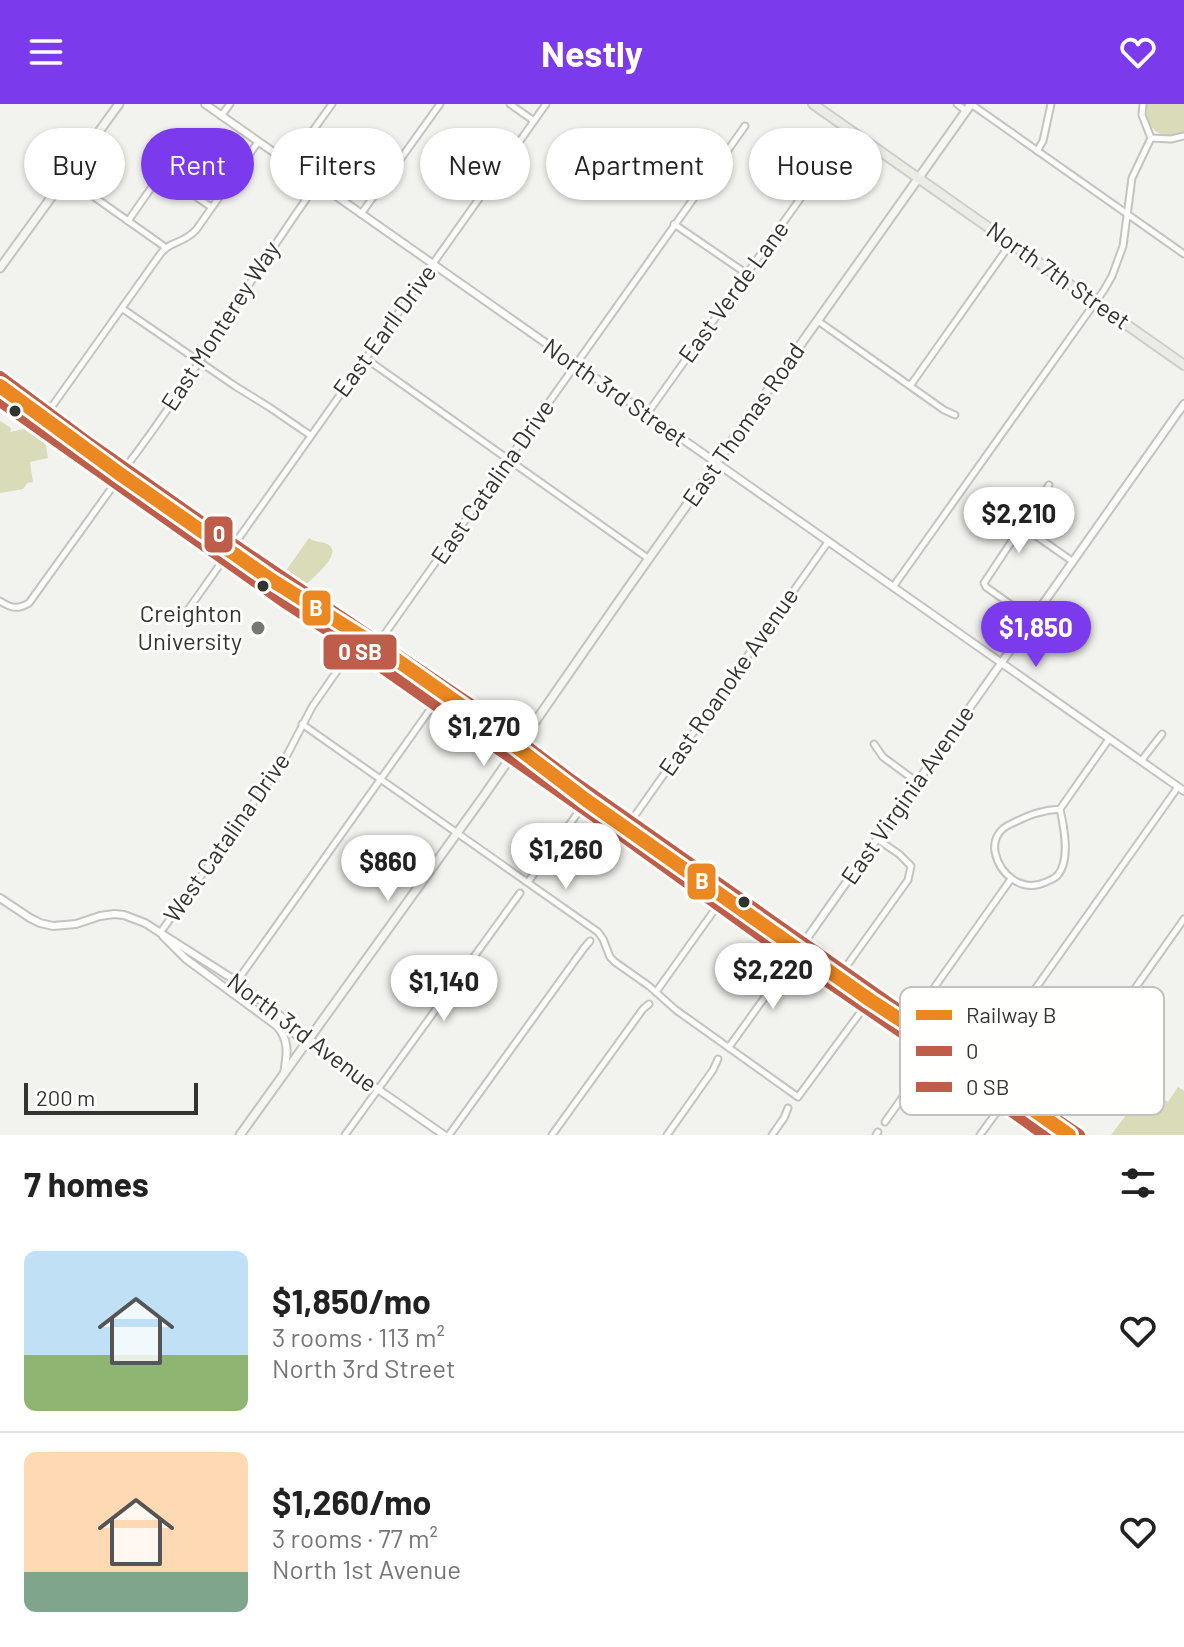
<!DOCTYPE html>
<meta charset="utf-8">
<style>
:root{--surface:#fff;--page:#f6f6f6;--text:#222;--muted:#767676;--line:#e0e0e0;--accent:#7c3aed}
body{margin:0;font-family:Barlow,sans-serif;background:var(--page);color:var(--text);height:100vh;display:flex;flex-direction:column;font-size:30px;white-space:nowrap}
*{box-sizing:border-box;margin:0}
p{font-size:26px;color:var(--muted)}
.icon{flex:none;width:44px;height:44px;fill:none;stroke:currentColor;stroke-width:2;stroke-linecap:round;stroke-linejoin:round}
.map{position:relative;height:1031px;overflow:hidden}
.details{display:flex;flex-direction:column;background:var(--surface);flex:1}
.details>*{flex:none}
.guide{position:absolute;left:24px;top:24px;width:1136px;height:72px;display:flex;gap:16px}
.scale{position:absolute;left:24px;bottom:20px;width:174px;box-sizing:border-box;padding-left:8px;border:4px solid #333330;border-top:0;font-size:22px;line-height:28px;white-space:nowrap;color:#333330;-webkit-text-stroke:6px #fffffe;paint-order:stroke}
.price{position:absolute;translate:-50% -68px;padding:0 18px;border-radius:28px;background:#fff;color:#222;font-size:26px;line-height:52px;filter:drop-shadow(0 2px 4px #0008)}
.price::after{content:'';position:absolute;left:50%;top:48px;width:24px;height:18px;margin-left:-12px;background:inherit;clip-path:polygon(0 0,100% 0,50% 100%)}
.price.selected{background:var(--accent);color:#fff}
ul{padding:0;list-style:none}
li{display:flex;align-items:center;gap:24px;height:200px;padding:0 24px}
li+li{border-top:2px solid var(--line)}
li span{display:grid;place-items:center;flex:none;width:224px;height:160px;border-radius:12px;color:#555}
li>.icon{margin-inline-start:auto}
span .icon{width:96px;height:96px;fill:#fffc;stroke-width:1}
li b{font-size:34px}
h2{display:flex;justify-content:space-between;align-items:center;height:96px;padding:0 24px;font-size:34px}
.tag{padding:0 28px;border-radius:36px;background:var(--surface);box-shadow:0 2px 6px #0004;font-size:28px;line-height:72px}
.tag.selected{background:var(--accent);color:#fff}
header{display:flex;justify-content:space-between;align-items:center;height:104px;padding:0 24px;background:var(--accent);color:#fff;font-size:36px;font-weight:700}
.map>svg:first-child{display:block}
</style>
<header><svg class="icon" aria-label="menu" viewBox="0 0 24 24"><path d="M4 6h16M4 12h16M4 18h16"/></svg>Nestly<svg class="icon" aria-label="heart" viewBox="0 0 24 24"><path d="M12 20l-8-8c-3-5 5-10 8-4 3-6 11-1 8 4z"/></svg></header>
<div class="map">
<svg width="1184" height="1031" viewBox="0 0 1184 1031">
<rect width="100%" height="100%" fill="#f2f2ee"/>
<g fill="#dadbb8">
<path d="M 1146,0 L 1184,0 L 1184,30 C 1160,37 1145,25 1146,0 Z"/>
<path d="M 0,317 L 11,324 L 10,328 L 29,324 L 45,336 L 48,354 L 30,358 L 33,378 L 27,379 L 23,385 L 0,389 Z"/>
<path d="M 309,434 C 315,439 321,437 327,440 C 345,449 312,474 306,481 L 287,468 L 287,465 Z"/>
<path d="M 1178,983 L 1184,987 L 1184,1031 L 1111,1031 L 1127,1010 L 1134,994 L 1143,991 L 1147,988 L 1164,991 L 1162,994 L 1168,998 Z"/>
</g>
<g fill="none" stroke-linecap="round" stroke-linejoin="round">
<defs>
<g id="minor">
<path d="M 510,0 L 534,17"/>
<path d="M 957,0 L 966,7"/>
<path d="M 971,0 L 1184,150"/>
<path d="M 1143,0 L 1142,11 L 1151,34"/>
<path d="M 221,12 L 230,0"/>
<path d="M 1151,34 L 1171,35 L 1184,32"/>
<path d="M 1037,47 L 1043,37 L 1051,0"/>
<path d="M 289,60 L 332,0"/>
<path d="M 66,73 L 165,143"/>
<path d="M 361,110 L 440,0"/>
<path d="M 128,117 L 156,77 L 162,73 L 169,74 L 211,103"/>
<path d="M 674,120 L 747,170"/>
<path d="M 123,205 L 235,282 L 269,303 L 310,331"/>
<path d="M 818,217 L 944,306 L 955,311"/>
<path d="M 365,254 L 649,455"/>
<path d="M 910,282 L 1011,139"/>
<path d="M 48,308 L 161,149 C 170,137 183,140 196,126 L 258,38"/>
<path d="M 647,310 L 849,26"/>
<path d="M 125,364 C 195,273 250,172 317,80"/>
<path d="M 1022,422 L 1072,457"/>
<path d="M 893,483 L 1104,186 L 1112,172 L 1123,142 L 1132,74 L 1151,34"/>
<path d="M 0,497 C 11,504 17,506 29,499 L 116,378"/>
<path d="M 185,510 L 546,0"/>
<path d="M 1031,515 L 986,483 L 984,479 L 1049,381"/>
<path d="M 379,538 L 745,22"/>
<path d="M 302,620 L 598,828 L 603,835 L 610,853 L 615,858 L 649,882 L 676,906 L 798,993 L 865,902"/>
<path d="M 874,640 L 883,653 L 917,678"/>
<path d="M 1141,657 L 1162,630"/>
<path d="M 1060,705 C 1042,706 1029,711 1013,719 C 1000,724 993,734 995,748 C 1000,771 1022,789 1046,778 C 1050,776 1054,775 1057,772 C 1071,757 1064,723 1060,705 L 1109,635"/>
<path d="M 631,717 L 828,438"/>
<path d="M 528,778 L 582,703"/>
<path d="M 160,829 L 285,655 L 312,603 L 344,557 L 348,544 L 346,540"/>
<path d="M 843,867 L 908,776 L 911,762 L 899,750 L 877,735"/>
<path d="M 230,887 L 434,600"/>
<path d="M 656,888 L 718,801"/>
<path d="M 912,915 L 1011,775"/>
<path d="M 729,943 L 793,854"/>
<path d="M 980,963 L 1178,683"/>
<path d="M 1047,1009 L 1184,815"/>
<path d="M 885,1018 L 933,950"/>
<path d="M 345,1031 L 520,789"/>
<path d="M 449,1031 L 584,844 L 590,837"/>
<path d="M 552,1031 L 643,905 L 649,900"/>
<path d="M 667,1031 L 713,966 L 718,955"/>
<path d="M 772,1031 L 784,1014 L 788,1004"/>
<path d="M 876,1031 L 878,1028"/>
<path d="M 980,1031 L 1002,1001"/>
</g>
<g id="tertiary">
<path d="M 205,0 L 1184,687"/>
<path d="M 0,794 L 30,814 L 40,819 L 53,822 L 76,820 L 100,812 L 114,810 L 124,811 L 145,819 L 236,877 L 343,961 L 444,1031"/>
<path d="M 163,832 L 186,855 L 277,922 C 290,937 287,951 284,970"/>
<path d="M 793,854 L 1184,300"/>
</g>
<g id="secondary">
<path d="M 0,164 L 119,0"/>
<path d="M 268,914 L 278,917 L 307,938"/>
<path d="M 240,1031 L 483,693 L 628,484 L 971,0"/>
</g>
<g id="primary">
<path d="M 813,0 L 1184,261"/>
<path d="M 0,273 L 90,340 L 221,432 L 477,605 L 571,676 L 1012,986 L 1079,1031"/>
<path d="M 0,297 L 286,499 L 343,536 L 623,732 L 757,829 L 903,929 L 1045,1031"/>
<path d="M 351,536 L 363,542 L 379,538"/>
</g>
</defs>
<use href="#minor" stroke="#c3c3c0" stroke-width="9"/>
<use href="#tertiary" stroke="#c3c3c0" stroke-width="10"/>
<use href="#secondary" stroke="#c3c3c0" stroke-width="11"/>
<use href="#primary" stroke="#cdcdcb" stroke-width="12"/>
<use href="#minor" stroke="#fdfdfc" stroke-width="5"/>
<use href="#tertiary" stroke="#fdfdfc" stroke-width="6"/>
<use href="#secondary" stroke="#f5f5f1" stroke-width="7"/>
<use href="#primary" stroke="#ecece6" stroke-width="8"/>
<defs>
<path id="bus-1" d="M 0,273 L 90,340 L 221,432 L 477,605 L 571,676 L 1012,986 L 1079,1031"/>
<path id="bus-2" d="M 0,297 L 286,499 L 343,536 L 623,732 L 757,829 L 903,929 L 1045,1031"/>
</defs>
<use href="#bus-1" stroke="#fffffe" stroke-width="18"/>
<use href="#bus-2" stroke="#fffffe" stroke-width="18"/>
<use href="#bus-1" stroke="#be5d49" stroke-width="12"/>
<use href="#bus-2" stroke="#be5d49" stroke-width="12"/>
<defs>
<path id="rail-1" d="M 0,282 L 120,370 L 270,475 L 377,542 L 472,609 L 586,696 L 870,896 L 977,966 L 1069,1031"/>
</defs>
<use href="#rail-1" stroke="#fffffe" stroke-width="20"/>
<use href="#rail-1" stroke="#eb8821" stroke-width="14"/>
</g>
<g fill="#333330" stroke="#fffffe" stroke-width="3">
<circle cx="15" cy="307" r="7"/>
<circle cx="263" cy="482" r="7"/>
<circle cx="744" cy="798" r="7"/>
</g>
<circle fill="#767672" stroke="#fffffe" stroke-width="3" cx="258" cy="524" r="8"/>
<g text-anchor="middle" stroke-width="6" stroke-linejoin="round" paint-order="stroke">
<g font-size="24" fill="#333330" stroke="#fffffe">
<text transform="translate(1058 172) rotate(35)" y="8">North 7th Street</text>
<text transform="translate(734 188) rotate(-54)" y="8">East Verde Lane</text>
<text transform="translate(221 222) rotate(-57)" y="8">East Monterey Way</text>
<text transform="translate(385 227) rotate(-54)" y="8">East Earll Drive</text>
<text transform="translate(615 289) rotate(35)" y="8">North 3rd Street</text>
<text transform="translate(744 321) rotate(-55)" y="8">East Thomas Road</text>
<text transform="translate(493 378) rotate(-55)" y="8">East Catalina Drive</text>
<text transform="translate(729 578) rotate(-55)" y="8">East Roanoke Avenue</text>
<text transform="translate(908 691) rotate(-55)" y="8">East Virginia Avenue</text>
<text transform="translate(227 734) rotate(-55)" y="8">West Catalina Drive</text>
<text transform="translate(302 929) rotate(37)" y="8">North 3rd Avenue</text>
</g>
<g font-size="24" fill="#333330" stroke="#fffffe" text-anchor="end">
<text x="242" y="518">Creighton<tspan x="242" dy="28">University</tspan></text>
</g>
</g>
<rect x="900" y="883" width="264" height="128" rx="12" fill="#fffffe" stroke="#c2c2c0" stroke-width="2"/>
<rect x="916" y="906" width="36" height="10" fill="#eb8821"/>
<rect x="916" y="942" width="36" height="10" fill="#be5d49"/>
<rect x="916" y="978" width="36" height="10" fill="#be5d49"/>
<g font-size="22" fill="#333330">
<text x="966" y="919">Railway B</text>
<text x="966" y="955">0</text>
<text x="966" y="991">0 SB</text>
</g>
<g stroke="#fffffe" stroke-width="3">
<rect x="203" y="411" width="31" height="39" rx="8" fill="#be5d49"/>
<rect x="301" y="485" width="31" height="38" rx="8" fill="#eb8821"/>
<rect x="322" y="529" width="76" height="38" rx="8" fill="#be5d49"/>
<rect x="686" y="758" width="31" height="39" rx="8" fill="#eb8821"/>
</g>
<g font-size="22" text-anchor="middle" font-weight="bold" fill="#fff">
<text x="219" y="438">0</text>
<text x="316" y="512">B</text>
<text x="360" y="556">0 SB</text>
<text x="702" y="785">B</text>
</g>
</svg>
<div class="scale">200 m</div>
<b class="price" style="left:1019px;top:451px">$2,210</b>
<b class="price selected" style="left:1036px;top:565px">$1,850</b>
<b class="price" style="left:484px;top:664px">$1,270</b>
<b class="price" style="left:566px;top:787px">$1,260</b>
<b class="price" style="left:388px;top:799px">$860</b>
<b class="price" style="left:773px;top:907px">$2,220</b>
<b class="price" style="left:444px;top:919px">$1,140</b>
<div class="guide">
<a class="tag">Buy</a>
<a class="tag selected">Rent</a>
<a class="tag">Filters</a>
<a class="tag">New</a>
<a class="tag">Apartment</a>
<a class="tag">House</a>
</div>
</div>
<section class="details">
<h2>7 homes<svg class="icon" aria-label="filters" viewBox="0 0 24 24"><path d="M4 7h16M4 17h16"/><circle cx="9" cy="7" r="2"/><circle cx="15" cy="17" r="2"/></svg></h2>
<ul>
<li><span style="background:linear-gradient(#bfe0f5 65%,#8fb573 0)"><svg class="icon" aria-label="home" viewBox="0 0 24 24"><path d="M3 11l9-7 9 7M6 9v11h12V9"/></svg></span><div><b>$1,850/mo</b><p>3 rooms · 113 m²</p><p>North 3rd Street</p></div><svg class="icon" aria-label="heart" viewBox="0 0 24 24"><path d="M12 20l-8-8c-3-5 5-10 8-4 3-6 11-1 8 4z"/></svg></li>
<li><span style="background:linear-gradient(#ffd9b3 75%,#7fa58c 0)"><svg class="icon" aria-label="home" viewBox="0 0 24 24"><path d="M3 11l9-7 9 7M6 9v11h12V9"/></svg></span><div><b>$1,260/mo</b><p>3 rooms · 77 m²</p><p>North 1st Avenue</p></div><svg class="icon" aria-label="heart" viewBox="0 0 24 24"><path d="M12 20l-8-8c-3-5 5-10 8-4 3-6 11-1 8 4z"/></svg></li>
</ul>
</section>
